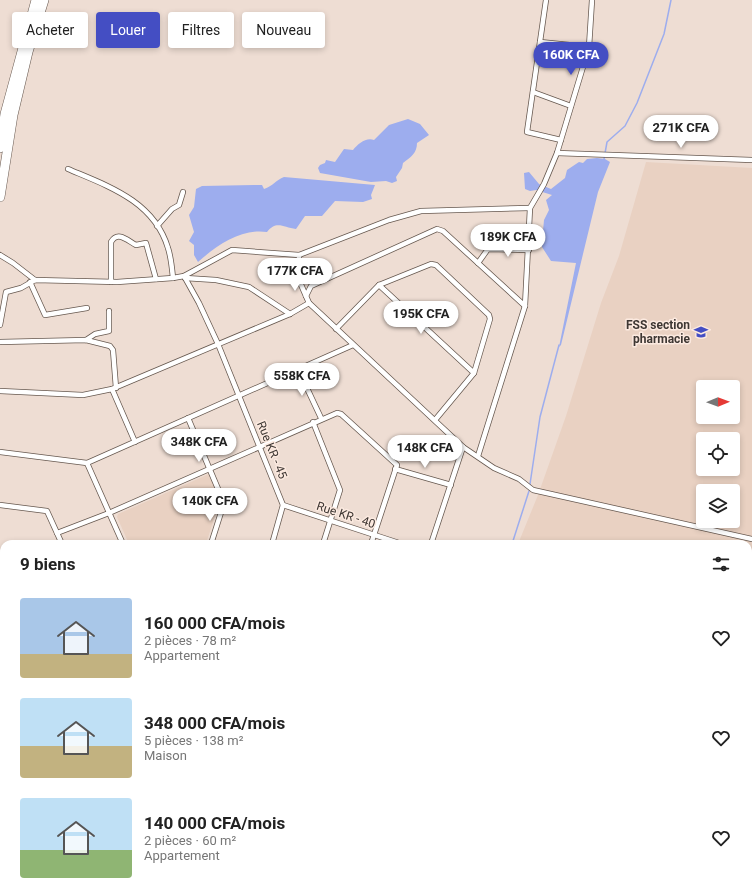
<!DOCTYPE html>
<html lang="fr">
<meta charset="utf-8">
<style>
:root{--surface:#fff;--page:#f6f6f6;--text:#222;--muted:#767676;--accent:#444ec3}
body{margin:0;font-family:Roboto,sans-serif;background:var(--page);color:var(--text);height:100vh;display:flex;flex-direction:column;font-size:15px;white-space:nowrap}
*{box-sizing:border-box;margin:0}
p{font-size:13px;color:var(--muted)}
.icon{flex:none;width:22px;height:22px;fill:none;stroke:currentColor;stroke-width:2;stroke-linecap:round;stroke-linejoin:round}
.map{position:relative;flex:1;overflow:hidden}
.side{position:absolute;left:0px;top:540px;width:752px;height:356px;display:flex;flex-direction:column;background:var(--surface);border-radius:12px 12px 0 0;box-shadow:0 2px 6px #0003}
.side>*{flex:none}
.banner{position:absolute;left:12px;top:12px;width:400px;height:36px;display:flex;gap:8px}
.needle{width:26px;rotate:89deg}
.fabs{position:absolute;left:696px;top:380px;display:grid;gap:8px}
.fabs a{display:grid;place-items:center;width:44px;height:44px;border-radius:4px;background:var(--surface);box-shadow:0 2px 6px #0003;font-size:20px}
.price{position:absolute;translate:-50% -34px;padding:0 9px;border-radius:14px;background:#fff;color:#222;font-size:13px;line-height:26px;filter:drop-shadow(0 1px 2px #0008)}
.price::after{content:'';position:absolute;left:50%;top:24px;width:12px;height:9px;margin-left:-6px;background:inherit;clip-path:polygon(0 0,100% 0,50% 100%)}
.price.on{background:var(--accent);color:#fff}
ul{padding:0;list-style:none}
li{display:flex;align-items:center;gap:12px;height:100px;padding:0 20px}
li span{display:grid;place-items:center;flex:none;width:112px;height:80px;border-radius:4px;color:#555}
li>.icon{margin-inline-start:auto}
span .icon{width:48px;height:48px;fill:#fffc;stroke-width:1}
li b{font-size:17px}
h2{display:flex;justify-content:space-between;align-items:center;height:48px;padding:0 20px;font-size:17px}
.tag{padding:0 14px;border-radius:4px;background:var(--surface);box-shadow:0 2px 6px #0003;font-size:14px;line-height:36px}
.tag.on{background:var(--accent);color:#fff}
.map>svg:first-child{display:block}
</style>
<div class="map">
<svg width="752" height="896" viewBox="0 0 752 896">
<rect width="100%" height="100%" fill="#eeddd3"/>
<g fill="#e9d1c2" fill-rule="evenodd">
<path d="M 646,162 L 752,168 L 752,896 L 407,896 L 408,892 L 748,892 L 748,544 L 518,544 L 538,495 L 566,416 L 601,303 L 619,256 ZM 703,387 L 733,387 L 733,417 L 703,417 ZM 703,439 L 733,439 L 733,469 L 703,469 ZM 703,491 L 733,491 L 733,521 L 703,521 Z"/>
<path d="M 209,474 L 220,500 L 206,544 L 129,544 L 117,517 L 118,514 Z"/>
</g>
<path fill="#e3b395" d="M 527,892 L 578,892 L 591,896 L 526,896 Z"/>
<g fill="#9dadee">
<path d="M 408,119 L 420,124 L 429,135 L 417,143 C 417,153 411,157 403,163 L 402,168 L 396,177 L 397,181 L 392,183 L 386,181 L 371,182 L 320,173 L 318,168 L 320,165 L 325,163 L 326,160 L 335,162 L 344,149 L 353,150 C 358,144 366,137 374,140 L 389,125 Z"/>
<path d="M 597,158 L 605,159 L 610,162 L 598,192 L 561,345 L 559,347 L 576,263 L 551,261 L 542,247 L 542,242 L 544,220 L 549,210 L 546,200 L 552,195 L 536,190 L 530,191 L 525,189 L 524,173 L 529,172 L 539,184 L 551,189 L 565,178 L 567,170 L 579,162 L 583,163 L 587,159 Z"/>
<path d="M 284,177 L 375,185 L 371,195 L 372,199 L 363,202 L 335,201 L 322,216 L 305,216 L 296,229 C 283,227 276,220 267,232 C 241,228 216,246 198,262 L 194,255 L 194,245 L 189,241 L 194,232 L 189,215 L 194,207 L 196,189 L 202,186 L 254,185 L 262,185 L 264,189 C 273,186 276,180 284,177 Z"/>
<path d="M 400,892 L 477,892 L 479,896 L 398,896 Z"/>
</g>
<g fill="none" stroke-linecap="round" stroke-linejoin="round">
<g stroke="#9dadee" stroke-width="1.5">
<path d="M 604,159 L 607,142 L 625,126 L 637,103 L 664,34 L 671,0"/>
<path d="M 530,484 L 540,417 L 559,345"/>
<path d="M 512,544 L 529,491"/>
<path d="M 748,856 L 752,855"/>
</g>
<defs>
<g id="street">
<path d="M 546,0 L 527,132 L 561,140"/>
<path d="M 540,42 L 589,47"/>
<path d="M 533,92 L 571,106"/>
<path d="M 557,153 L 752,160"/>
<path d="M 68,169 C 108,186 154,201 168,248 C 171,257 172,268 173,278"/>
<path d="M 157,226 L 172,209 L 179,205 L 183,192"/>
<path d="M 0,255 L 13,263 L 35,280"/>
<path d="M 299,255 L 299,280 L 309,303 L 463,447 L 494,468 L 519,479 L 533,490 L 752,539"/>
<path d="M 478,263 L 488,249 L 529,250"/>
<path d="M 184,276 L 199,303 L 218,344 L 283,505 L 272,544"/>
<path d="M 185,278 L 216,280 L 249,287 L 290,314"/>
<path d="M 30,282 L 45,315 L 87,308"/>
<path d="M 111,282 L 111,242 C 118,230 128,241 136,245 L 146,243 L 156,279"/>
<path d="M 379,285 L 474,373"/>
<path d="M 306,296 L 311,286 L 437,229 L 443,231 L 525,306"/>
<path d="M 0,325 L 6,292 L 21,288 L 35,280 L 117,282 L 173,278 L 184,276 L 232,250 L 299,255 L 389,220 L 421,211 L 530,208"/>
<path d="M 336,329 L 379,285 L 431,264 L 436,265 L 489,315 L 490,319 L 474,373 L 435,420"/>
<path d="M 86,340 L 95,334 L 109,331 L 109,311"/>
<path d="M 0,342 L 86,340 L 110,346 L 113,350 L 116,388"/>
<path d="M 298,369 L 321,418"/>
<path d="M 112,389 L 135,442"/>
<path d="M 0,391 L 83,395 L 112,389 L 290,314 L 309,303"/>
<path d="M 188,418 L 224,503 L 211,544"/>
<path d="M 313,422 L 340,490 L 323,544"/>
<path d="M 0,452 L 87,463 L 353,345"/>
<path d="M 478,456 L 525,306 L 530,208 L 544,184 L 557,153 L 589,47 L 592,0"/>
<path d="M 87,463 L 123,544"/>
<path d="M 395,469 L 451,485"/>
<path d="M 0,505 L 47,511 L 62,544"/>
<path d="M 283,505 L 402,544"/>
<path d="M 57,533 L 109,513 L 337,413 L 341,414 L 397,465 L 371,544"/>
<path d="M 431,544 L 463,447"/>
<path d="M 0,606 L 4,602"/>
<path d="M 0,676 L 4,673"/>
<path d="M 0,716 L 4,717"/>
<path d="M 0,810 L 4,810"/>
<path d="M 0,865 L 4,865"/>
<path d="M 63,892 L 66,896"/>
<path d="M 132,892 L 136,896"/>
<path d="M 258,892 L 262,896"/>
<path d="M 342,892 L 344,896"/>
<path d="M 14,896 L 14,892"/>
<path d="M 102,896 L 107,892"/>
<path d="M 185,896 L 190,892"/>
<path d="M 246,896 L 250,892"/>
<path d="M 323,896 L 326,892"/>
<path d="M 395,896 L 397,892"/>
</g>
<g id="highway">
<path d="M 0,148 L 5,114 L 36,0"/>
<path d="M 0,197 L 13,115 L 28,52 L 44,0"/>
</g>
</defs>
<use href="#street" stroke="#66584f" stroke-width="6"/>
<use href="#highway" stroke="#66584f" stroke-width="10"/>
<use href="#street" stroke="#fff" stroke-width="4.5"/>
<use href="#highway" stroke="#fff" stroke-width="9"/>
</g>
<defs>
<symbol id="university-bare" viewBox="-9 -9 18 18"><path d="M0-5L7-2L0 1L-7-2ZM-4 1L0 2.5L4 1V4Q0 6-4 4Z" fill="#444ec3" stroke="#fceae0" stroke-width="2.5" paint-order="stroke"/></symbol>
</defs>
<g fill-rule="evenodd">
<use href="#university-bare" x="691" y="322" width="20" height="20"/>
</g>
<g text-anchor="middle" stroke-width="3" stroke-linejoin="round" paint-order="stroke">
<g font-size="12" font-weight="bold" fill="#3e3733" stroke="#fceae0" text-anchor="end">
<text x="690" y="329">FSS section<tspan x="690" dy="14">pharmacie</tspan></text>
</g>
<g font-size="12" fill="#3e3733" stroke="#fceae0">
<text transform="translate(272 450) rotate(68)" y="4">Rue KR - 45</text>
<text transform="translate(346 515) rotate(18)" y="4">Rue KR - 40</text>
</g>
</g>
</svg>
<div class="fabs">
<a><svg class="needle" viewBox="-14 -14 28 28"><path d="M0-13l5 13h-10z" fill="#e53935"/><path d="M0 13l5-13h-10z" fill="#767676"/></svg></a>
<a><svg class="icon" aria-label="locate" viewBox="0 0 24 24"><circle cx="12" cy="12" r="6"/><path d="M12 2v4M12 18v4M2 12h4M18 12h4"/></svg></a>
<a><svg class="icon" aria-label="layers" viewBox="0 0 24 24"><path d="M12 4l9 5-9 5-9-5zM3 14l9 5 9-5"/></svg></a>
</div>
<b class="price on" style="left:571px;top:76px">160K CFA</b>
<b class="price" style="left:681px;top:149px">271K CFA</b>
<b class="price" style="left:508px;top:258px">189K CFA</b>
<b class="price" style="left:295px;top:292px">177K CFA</b>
<b class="price" style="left:421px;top:335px">195K CFA</b>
<b class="price" style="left:302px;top:397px">558K CFA</b>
<b class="price" style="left:199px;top:463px">348K CFA</b>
<b class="price" style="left:425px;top:469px">148K CFA</b>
<b class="price" style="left:210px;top:522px">140K CFA</b>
<div class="banner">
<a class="tag">Acheter</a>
<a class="tag on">Louer</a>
<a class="tag">Filtres</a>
<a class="tag">Nouveau</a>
</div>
<section class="side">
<h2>9 biens<svg class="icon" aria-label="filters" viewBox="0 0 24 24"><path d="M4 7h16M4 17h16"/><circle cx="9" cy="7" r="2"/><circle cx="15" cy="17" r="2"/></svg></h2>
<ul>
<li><span style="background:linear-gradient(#a9c7e8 70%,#c2b280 0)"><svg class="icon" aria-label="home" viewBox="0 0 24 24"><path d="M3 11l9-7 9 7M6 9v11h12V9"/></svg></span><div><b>160 000 CFA/mois</b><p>2 pièces · 78 m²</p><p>Appartement</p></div><svg class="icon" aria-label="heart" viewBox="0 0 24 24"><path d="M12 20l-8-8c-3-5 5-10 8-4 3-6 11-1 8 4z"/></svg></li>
<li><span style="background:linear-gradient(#bfe0f5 60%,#c2b280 0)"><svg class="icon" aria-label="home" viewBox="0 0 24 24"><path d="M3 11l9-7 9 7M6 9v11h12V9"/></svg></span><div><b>348 000 CFA/mois</b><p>5 pièces · 138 m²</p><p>Maison</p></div><svg class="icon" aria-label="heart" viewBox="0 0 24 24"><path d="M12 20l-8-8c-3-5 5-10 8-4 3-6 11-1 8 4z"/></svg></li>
<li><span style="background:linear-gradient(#bfe0f5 65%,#8fb573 0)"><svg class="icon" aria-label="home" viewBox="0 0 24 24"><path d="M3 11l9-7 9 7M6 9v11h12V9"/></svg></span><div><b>140 000 CFA/mois</b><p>2 pièces · 60 m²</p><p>Appartement</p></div><svg class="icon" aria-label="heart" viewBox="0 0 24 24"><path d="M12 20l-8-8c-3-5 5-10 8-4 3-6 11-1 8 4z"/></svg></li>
</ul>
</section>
</div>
